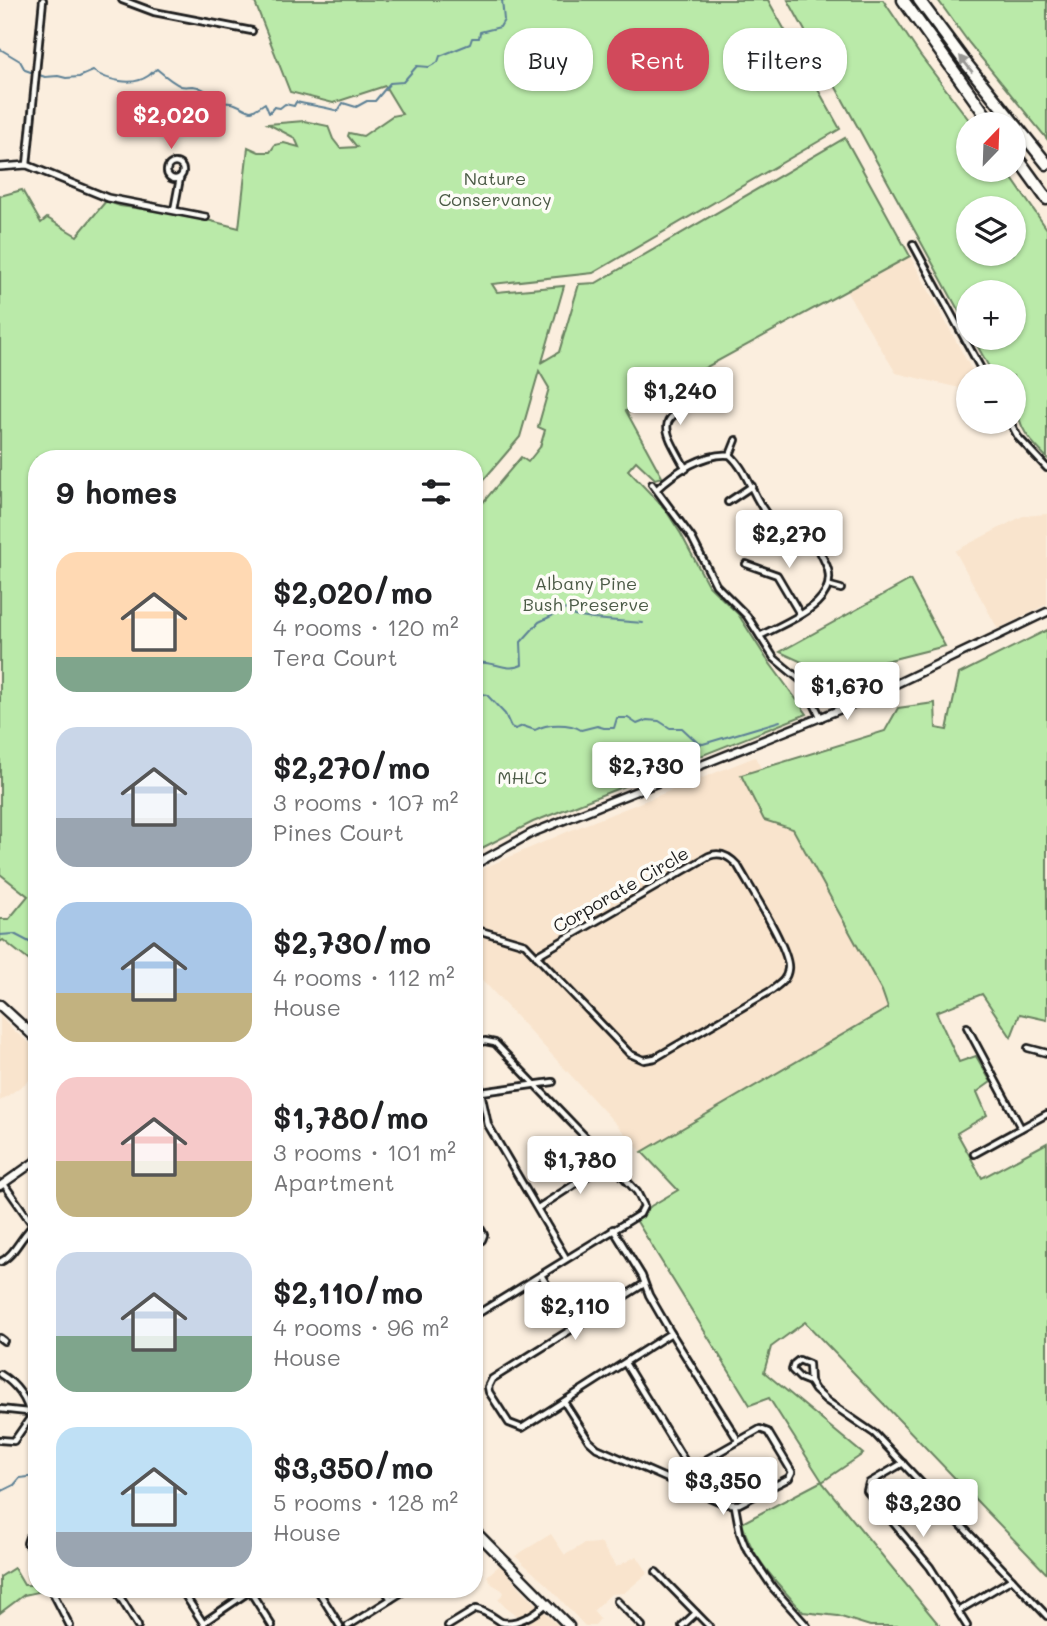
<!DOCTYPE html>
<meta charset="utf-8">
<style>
:root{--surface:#fff;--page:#f2f2f2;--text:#202124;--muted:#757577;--accent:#d1495b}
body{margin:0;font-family:Mali,sans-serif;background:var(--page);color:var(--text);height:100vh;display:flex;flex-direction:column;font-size:26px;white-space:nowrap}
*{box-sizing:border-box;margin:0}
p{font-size:23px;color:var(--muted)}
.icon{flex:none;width:38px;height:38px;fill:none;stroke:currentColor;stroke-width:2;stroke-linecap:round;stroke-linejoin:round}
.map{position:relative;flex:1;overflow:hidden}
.panel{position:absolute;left:28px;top:450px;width:455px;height:1148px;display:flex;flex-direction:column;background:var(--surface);border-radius:28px;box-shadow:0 2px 5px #0004}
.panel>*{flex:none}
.banner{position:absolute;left:504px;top:28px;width:438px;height:63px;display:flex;gap:14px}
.needle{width:46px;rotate:23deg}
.fabs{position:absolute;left:956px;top:112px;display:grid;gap:14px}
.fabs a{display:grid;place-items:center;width:70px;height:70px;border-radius:50%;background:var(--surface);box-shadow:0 2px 5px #0004;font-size:35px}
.price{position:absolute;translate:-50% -60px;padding:0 16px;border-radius:7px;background:#fff;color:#222;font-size:23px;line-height:46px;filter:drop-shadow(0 2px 4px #0008)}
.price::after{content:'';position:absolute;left:50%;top:42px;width:21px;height:16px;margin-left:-10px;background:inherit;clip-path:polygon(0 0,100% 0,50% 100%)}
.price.current{background:var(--accent);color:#fff}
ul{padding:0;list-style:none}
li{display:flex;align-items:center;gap:21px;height:175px;padding:0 28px}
li span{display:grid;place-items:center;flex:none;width:196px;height:140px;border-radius:21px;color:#555}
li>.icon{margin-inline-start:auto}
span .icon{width:84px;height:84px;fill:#fffc;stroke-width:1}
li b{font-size:30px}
h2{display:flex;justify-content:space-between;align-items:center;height:84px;padding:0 28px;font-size:30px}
.pill{padding:0 24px;border-radius:28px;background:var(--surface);box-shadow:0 2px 5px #0004;font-size:24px;line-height:63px}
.pill.current{background:var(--accent);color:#fff}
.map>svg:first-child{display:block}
</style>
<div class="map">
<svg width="1047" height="1626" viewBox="0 0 1047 1626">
<rect width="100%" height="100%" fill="#fbeede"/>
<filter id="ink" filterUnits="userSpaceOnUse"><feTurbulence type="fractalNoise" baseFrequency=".0143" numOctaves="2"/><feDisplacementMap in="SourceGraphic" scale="14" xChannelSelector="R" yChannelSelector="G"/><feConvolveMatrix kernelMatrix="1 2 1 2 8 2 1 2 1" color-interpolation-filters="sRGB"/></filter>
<g filter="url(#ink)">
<g fill="#f9e4cd">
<path d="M 910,256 L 975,376 L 968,376 L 968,390 L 896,373 L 846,291 Z"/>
<path d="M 1047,514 L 1047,604 L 998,629 L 955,551 L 1023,516 Z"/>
<path d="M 755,757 L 882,991 L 888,1008 L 642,1152 L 474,971 L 474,875 L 484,868 L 569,831 Z"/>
<path d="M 0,1015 L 13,1030 L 37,1049 L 37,1072 L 26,1083 L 0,1101 Z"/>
<path d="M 551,1534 L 565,1555 L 584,1544 L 601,1543 L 616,1567 L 637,1556 L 648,1573 L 624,1593 L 611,1594 L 593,1611 L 600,1619 L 594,1626 L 585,1626 L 548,1586 L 515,1556 Z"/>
<path d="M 500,1565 L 525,1593 L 559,1626 L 531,1626 L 505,1607 L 498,1599 L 504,1593 L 502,1590 L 492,1584 L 487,1576 Z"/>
</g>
<g fill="#baeaa9" stroke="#6b8362" stroke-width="2" fill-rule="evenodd">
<path d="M 254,0 L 768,0 L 840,129 L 593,273 L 492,284 L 497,292 L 564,286 L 542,362 L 559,352 L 579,284 L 596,283 L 845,138 L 910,256 L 626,411 L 662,477 L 655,479 L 636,461 L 628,470 L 665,509 L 681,534 L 708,585 L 738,614 L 766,658 L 807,714 L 533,822 L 474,852 L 474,513 L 521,457 L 528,462 L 540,447 L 545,430 L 538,427 L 549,388 L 539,371 L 520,437 L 474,491 L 474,458 L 37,458 L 37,967 L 3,940 L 0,942 L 0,919 L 9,919 L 28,896 L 0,874 L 0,196 L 22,190 L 41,223 L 47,218 L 77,236 L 106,201 L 120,206 L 187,215 L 239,228 L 248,147 L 259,152 L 270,152 L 275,145 L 284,143 L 299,147 L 295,138 L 268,124 L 304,121 L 328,126 L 333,139 L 340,148 L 357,147 L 348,136 L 349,133 L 363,136 L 392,116 L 402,114 L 385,86 L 333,103 L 290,92 Z"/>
<path d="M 788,0 L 883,0 L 920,55 L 972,124 L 968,124 L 968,170 L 1006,170 L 1047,229 L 1047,458 C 1033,443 1019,431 1018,409 L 1013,405 L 1013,376 L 994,376 L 973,338 L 1013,338 L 1013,292 L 968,292 L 968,321 L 961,315 ZM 968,208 L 1013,208 L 1013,254 L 968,254 Z"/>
<path d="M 938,0 L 1047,0 L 1047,139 L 969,43 Z"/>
<path d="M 910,580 L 945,646 L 854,669 L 828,685 L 815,668 L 780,652 Z"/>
<path d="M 1047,630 L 1047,1020 L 1020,1014 L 1011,1037 L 982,994 L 936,1012 L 959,1062 L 976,1056 L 991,1082 L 977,1092 L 987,1115 L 957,1133 L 982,1178 L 1047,1143 L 1047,1574 L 805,1322 L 771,1347 L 764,1372 L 863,1454 L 822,1482 L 940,1626 L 870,1626 L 838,1616 L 803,1612 C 779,1585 752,1559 742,1523 L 822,1481 L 769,1398 L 750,1405 L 636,1220 L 651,1206 L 678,1190 L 642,1152 L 888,1008 L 882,991 L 793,829 L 764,820 L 741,775 L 885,731 L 898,708 L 935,703 L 936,728 L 947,730 L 959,674 Z"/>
<path d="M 14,1568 L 24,1585 L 37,1585 L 37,1589 L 47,1590 L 24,1595 L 0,1613 L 0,1577 Z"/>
</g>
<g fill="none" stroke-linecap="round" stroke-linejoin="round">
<g stroke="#5c8095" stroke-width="2">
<path d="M 0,49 L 20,61 L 25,70 L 45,77 L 58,76 L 66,78 L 79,77 L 93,71 C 107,80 132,87 148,76 C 151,74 153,71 157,69 C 164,75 172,82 181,86 C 184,87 189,86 193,86 C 205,87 209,95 217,102 C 222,103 230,102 235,104 C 253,111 246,116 265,103 L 269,113 L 274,107 L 280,108 L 285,104 L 294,106 L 296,102 C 310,105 324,107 338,111 L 343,103 L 356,107 L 367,101 L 375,101 L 390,83 L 403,82 L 417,66 L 429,67 L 438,62 L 440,56 L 470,44 L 472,38 L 479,38 L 480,32 L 500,27 L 504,20 L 502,0"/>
<path d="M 474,663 C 492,659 506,673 522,665 L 521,642 L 539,622 L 566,609 L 574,616 L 593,619 L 643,623"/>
<path d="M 474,692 L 487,695 L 505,714 L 511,727 L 515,729 L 523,726 L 535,730 C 547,723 570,723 581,730 L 597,726 L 604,728 L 614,728 L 617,718 L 628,718 L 637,724 L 647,720 L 659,721 L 670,728 L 682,728 L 698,743 L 703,744 L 780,721"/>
<path d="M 0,935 L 14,934 L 37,946"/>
<path d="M 0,1492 L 14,1485 L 20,1478 L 37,1476"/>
</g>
<defs>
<g id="minor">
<path d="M 122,0 L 154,12 L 252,31"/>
<circle cx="175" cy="171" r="8"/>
<path d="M 27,165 L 43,0"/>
<path d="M 174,210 L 180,178"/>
<path d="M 913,244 L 985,376"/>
<path d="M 1010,422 L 1018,437 L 1047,468"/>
<path d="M 730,455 L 736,440"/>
<path d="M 686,469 C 658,419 658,422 708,394"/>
<path d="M 652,484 L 692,538 L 716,585 L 747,616 L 774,658 L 804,683 L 821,718"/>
<path d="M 657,489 C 674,472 706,452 730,455 C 749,472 753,500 770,518 C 780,529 797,526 808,536 C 816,542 821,553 825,562 C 845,602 787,621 760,636"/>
<path d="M 728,502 L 752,486"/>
<path d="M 746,564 L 777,575 L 800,614"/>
<path d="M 830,586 L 841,589"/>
<path d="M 474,929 L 525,944 L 630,1054 L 644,1060 L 655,1058 L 772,990 C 779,984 787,980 788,969 C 791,951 749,886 738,866 C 730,857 721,851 709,856 L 536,956"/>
<path d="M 967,1027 L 1021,1128"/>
<path d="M 474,1044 L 485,1041 L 495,1043 L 618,1171 L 637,1192 L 644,1206 L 640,1214 L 474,1316"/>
<path d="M 1028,1048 L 1047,1053"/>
<path d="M 474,1060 L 488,1125 L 566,1258"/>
<path d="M 474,1093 L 553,1082"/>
<path d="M 974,1154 L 1047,1114"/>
<path d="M 4,1184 L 37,1231"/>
<path d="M 538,1208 L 609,1162"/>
<path d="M 474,1217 L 484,1235 L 482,1240 L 474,1245"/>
<path d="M 613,1229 L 642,1276 L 649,1295 L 671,1333 L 738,1440"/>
<path d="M 0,1262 C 15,1256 22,1233 37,1222"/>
<path d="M 541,1275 L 573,1328"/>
<path d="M 644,1284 L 492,1379 L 488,1387 L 489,1392 L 509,1423 L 522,1428 L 671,1333"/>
<path d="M 0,1338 L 4,1341"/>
<path d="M 799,1360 L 809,1364 L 810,1382 L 800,1378 L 792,1370 L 794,1364 Z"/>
<path d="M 625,1363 L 689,1468"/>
<path d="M 0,1374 C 15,1383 29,1400 30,1418 L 14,1441 L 0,1440"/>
<path d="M 810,1382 L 815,1390 L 827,1401 L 875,1434 L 1047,1616"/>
<path d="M 564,1402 L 589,1441 L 597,1448 L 725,1504 L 739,1504 L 789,1478 L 792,1472 L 768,1432 L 760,1429 L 670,1480"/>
<path d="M 0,1409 L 37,1413"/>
<path d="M 903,1463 L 869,1483 L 867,1491 L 930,1567 L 967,1626"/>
<path d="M 735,1506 L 740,1533 L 745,1546 L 773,1588 L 807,1626"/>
<path d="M 37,1535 L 29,1537 L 27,1543 L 30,1547 L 37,1549"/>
<path d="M 474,1547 L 483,1541"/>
<path d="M 656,1572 L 709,1626"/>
<path d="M 51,1589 L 70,1626"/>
<path d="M 115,1589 L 138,1626"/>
<path d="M 181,1589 L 205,1626"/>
<path d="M 317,1589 L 340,1626"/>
<path d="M 384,1589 L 391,1599"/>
<path d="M 250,1591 L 272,1626"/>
<path d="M 617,1601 L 642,1626"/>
<path d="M 958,1611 L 1012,1579"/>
<path d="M 203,1623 L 250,1591"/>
<path d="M 348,1626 L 407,1589"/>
<path d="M 448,1626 L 476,1609 C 486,1611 493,1617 501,1622 C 516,1626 535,1614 546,1604"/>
<path d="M 682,1626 L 696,1613"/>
</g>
<path id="tertiary" d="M 0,167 L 27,165 L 108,198 L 206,217"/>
<g id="secondary">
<path d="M 474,865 L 532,833 L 856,703 L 1047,612"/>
<path d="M 0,1186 L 37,1160"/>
</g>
<g id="primary">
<path d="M 0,1005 L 37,1039"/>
<path d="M 474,1530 L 569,1626"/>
</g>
<g id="motorway">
<path d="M 903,0 L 992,124"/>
<path d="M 919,0 L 965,62 L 1047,164"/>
<path d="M 1013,152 L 1047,199"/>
</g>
</defs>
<use href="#minor" stroke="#1c1c1c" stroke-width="10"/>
<use href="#tertiary" stroke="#1c1c1c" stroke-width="10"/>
<use href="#secondary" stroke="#1c1c1c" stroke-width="11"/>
<use href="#primary" stroke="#1c1c1c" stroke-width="13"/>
<use href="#motorway" stroke="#1c1c1c" stroke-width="15"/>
<use href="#minor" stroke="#fdfcf7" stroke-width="4.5"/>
<use href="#tertiary" stroke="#fdfcf7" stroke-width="5"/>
<use href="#secondary" stroke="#fdfcf7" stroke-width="6"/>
<use href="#primary" stroke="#fdfcf7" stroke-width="8"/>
<use href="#motorway" stroke="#fdfcf7" stroke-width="10"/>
</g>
<defs><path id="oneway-solid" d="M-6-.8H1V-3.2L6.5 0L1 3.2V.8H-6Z" transform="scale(1.75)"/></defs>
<use fill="#989794" href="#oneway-solid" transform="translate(966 64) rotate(-128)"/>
</g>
<g text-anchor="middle" stroke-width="7" stroke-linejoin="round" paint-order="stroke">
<g font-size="18" fill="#4b5a46" stroke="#fdfcf7">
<text x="495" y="185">Nature<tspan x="495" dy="21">Conservancy</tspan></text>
<text x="586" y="590">Albany Pine<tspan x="586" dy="21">Bush Preserve</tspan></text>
<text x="522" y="784">MHLC</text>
</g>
<g font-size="18" fill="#1c1c1c" stroke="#fdfcf7">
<text transform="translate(621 890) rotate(-30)" y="6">Corporate Circle</text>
</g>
</g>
</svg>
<div class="fabs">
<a><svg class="needle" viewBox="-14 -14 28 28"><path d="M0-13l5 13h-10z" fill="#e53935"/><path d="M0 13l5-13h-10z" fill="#757577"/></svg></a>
<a><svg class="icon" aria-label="layers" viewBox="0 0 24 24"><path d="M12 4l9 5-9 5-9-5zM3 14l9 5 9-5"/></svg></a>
<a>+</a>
<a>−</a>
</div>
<b class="price current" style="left:171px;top:151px">$2,020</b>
<b class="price" style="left:680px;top:427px">$1,240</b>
<b class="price" style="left:789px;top:570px">$2,270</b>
<b class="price" style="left:847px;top:722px">$1,670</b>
<b class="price" style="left:646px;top:802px">$2,730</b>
<b class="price" style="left:580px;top:1196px">$1,780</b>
<b class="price" style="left:575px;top:1342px">$2,110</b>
<b class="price" style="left:723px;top:1517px">$3,350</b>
<b class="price" style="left:923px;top:1539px">$3,230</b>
<div class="banner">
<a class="pill">Buy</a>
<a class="pill current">Rent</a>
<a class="pill">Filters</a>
</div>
<section class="panel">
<h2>9 homes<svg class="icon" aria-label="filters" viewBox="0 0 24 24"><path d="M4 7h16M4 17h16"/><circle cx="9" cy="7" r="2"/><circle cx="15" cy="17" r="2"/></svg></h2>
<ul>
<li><span style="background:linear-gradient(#ffd9b3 75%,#7fa58c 0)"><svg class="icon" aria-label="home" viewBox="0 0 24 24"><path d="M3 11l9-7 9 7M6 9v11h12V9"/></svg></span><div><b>$2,020/mo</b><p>4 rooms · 120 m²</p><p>Tera Court</p></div></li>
<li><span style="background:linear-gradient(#c9d6e8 65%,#9aa5b1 0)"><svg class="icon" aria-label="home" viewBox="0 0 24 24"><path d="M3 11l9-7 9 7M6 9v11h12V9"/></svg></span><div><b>$2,270/mo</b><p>3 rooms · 107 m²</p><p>Pines Court</p></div></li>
<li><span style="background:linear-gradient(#a9c7e8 65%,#c2b280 0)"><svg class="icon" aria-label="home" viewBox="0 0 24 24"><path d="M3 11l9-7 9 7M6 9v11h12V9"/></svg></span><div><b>$2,730/mo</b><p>4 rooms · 112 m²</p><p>House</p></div></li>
<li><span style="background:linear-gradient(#f6c9c9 60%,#c2b280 0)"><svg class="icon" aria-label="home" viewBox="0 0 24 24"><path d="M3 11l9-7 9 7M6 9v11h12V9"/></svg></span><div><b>$1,780/mo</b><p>3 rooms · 101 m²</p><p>Apartment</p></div></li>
<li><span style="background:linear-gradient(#c9d6e8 60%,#7fa58c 0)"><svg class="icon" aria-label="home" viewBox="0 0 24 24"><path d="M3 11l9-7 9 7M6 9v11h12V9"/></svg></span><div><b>$2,110/mo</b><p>4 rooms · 96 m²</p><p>House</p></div></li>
<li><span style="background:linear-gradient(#bfe0f5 75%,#9aa5b1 0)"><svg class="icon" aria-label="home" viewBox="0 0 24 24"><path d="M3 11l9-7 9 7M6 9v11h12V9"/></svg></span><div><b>$3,350/mo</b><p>5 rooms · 128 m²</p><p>House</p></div></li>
</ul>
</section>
</div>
